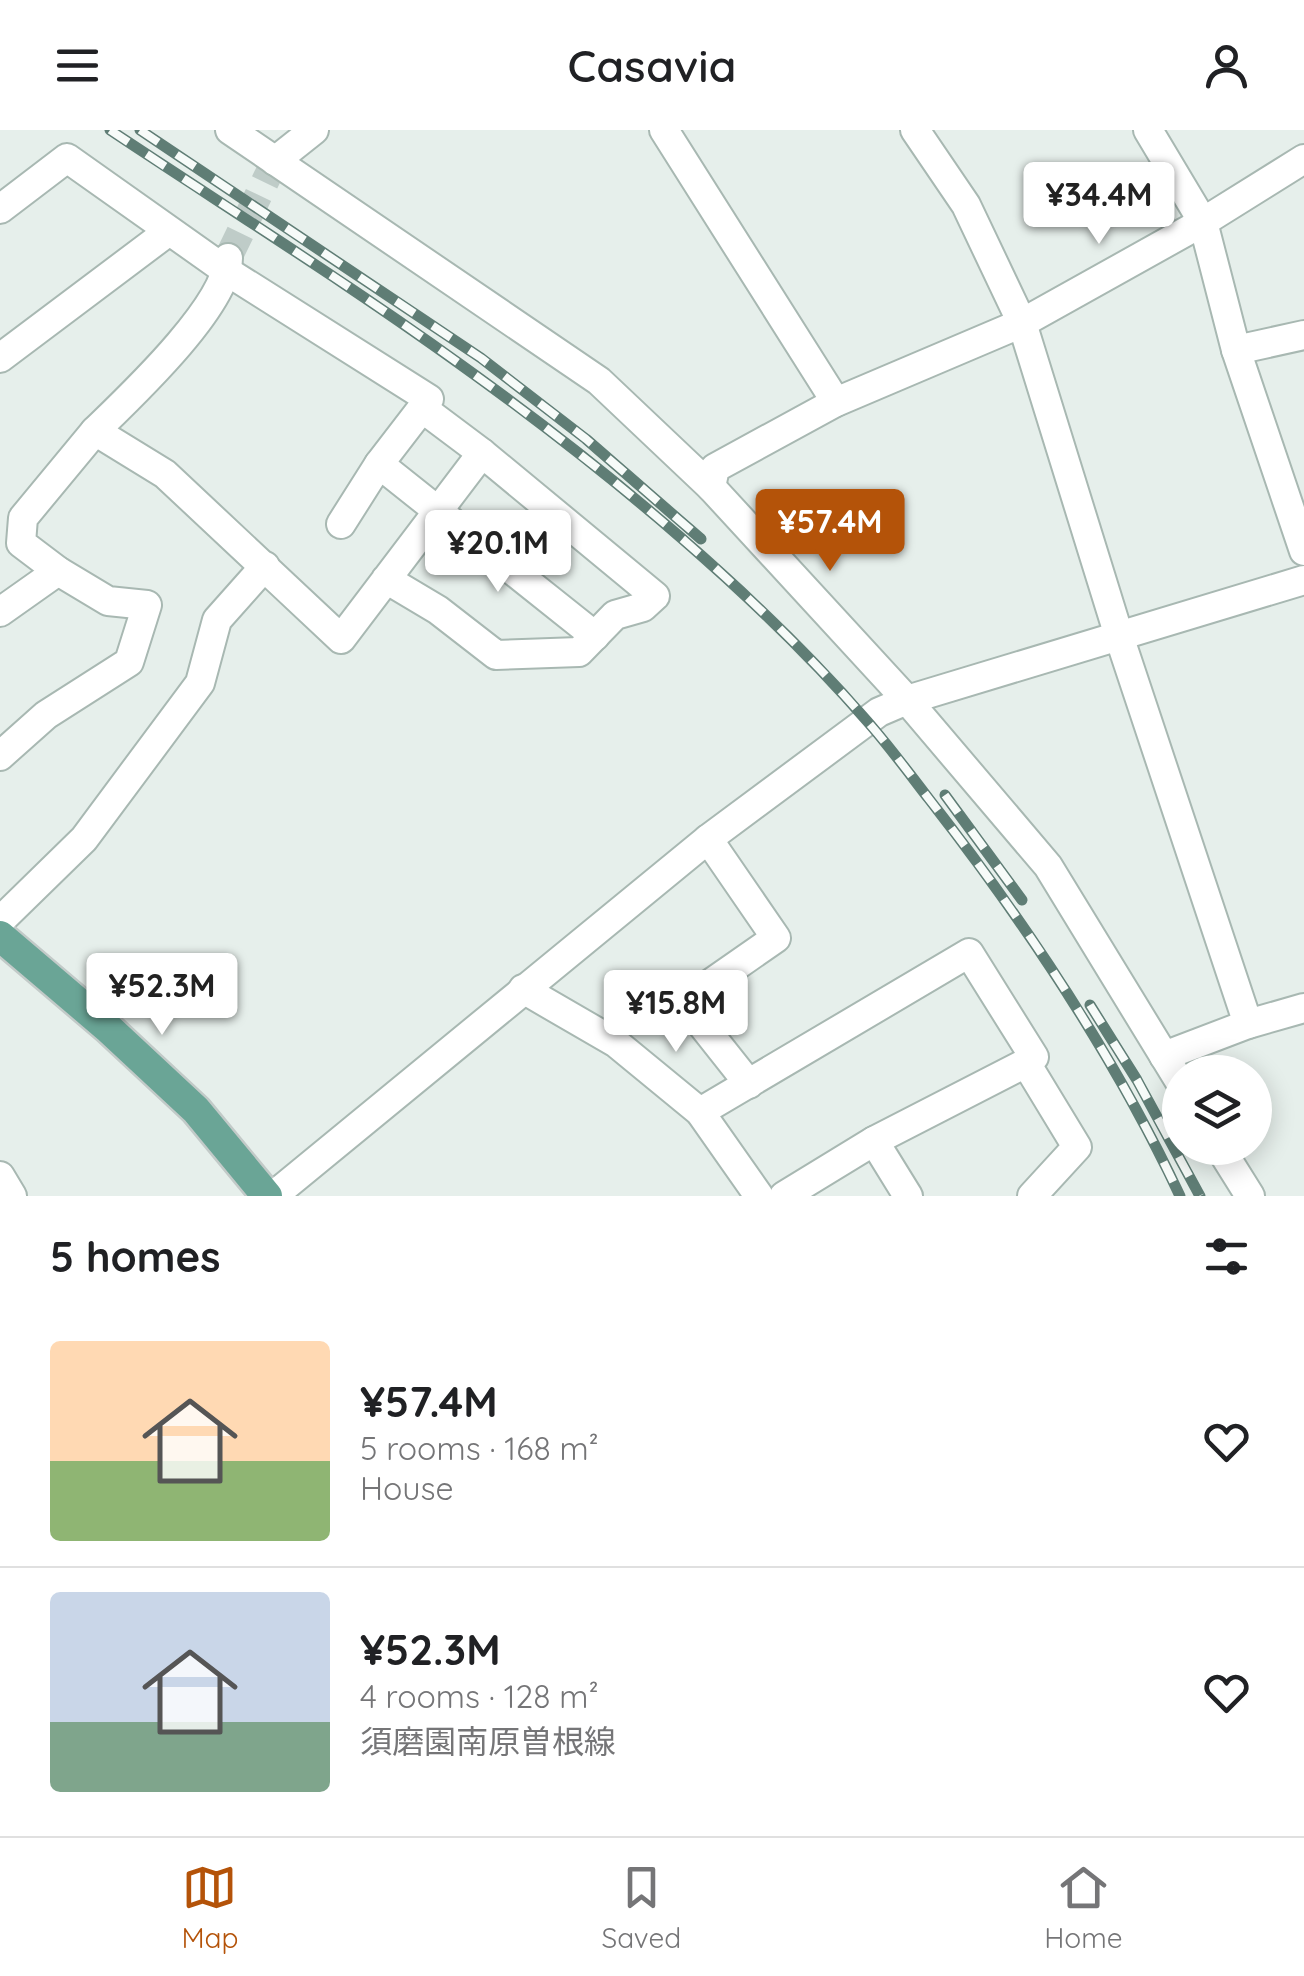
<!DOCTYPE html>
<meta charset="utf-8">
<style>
:root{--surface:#fff;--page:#f2f2f2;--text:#202124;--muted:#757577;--line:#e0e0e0;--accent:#b45309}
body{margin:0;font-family:Quicksand,"Noto Sans JP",sans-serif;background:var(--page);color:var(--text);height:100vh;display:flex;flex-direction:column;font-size:38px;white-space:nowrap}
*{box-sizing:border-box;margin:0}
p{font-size:32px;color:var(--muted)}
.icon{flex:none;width:55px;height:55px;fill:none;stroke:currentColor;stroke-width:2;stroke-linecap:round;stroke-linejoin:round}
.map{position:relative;height:1066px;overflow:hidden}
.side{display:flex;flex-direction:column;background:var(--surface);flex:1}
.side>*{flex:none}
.buttons{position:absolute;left:1162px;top:925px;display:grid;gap:20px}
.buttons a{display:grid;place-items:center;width:110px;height:110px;border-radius:50%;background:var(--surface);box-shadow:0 5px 25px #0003;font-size:50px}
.price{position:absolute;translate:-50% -85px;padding:0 22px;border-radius:10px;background:#fff;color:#222;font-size:32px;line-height:65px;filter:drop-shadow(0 2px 5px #0008)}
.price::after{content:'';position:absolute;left:50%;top:60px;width:30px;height:22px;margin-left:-15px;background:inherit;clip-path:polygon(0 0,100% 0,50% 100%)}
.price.selected{background:var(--accent);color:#fff}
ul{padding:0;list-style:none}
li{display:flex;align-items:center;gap:30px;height:250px;padding:0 50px}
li+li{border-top:2px solid var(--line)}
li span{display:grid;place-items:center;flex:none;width:280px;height:200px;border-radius:10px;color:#555}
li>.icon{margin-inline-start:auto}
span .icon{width:120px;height:120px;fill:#fffc;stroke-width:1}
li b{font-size:42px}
h2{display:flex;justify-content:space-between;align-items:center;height:120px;padding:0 50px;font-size:42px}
header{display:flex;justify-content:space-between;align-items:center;height:130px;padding:0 50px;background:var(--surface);font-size:45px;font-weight:600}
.dock{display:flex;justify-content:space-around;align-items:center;height:140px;border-top:2px solid var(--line);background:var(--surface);font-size:28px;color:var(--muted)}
.dock a{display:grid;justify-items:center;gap:5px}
.dock .selected{color:var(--accent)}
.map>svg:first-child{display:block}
</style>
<header><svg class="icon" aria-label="menu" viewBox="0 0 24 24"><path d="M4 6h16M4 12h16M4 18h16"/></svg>Casavia<svg class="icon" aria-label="person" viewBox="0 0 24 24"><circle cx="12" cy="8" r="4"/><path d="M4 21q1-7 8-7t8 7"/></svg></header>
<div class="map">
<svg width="1304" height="1066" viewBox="0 0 1304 1066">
<rect width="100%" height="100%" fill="#e6efeb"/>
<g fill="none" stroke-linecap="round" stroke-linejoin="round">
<path stroke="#bfccc8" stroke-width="28" stroke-dasharray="28 14" stroke-linecap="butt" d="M 228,128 L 275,31"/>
<defs>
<g id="minor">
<path d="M 230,0 L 599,251 L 711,357 L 907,570 L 1048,736 L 1180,952"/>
<path d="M 664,0 L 836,272"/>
<path d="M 915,0 L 966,75 L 1022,193 L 1119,506 L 1248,894"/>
<path d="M 1148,0 L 1203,92 L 1236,220 L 1304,421"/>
<path d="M 275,31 L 314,0"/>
<path d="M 0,79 L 67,28 L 228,142 L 429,269 L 379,334"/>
<path d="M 228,128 C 227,176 130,267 95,301 L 165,344 L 341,509 L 482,323 L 655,466 L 643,477 L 615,485 L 579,522 L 496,525 L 438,480 L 386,449"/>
<path d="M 1236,220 L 1304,205"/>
<path d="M 0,228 L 169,101"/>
<path d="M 422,278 L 482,323"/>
<path d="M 711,357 L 715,338 L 836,272 L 1022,193 L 1203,92 L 1304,29"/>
<path d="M 341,394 L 379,334 L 595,506"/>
<path d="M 0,482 L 58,441"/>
<path d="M 0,626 L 46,585 L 129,532 L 147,475 L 108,471 L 58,441 L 21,413 L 23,388 L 95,301"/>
<path d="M 708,709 L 776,808 L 684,872 L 749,954"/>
<path d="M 0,791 L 84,709 L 200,553 L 217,490 L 265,436"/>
<path d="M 523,859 L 616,913 L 700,982 L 759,1066"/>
<path d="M 1164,926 L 1248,894 L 1304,878"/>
<path d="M 700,982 L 969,823 L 1034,927 L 1026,933"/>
<path d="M 874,1011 L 908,1066"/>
<path d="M 1220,1018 L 1250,1066"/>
<path d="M 0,1046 L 12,1066"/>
<path d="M 273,1066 L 708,709 L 879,582 L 907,570 L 1304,450"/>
<path d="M 784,1066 L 874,1011 L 1026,933 L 1077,1017 L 1032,1066"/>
</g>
<path id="major" d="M 0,806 L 108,898 L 196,980 L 267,1066"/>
</defs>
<use href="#minor" stroke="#a8b8b2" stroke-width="32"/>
<use href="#major" stroke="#c2cac8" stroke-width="35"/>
<use href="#minor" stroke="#fff" stroke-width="28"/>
<use href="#major" stroke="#6aa596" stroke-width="30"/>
<defs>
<g id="rail">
<path d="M 110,0 C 232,81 357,159 475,245 C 609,342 759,466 867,591 C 889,616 909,643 929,669 C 1025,792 1114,925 1180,1066"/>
<path d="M 140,0 L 481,228 L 586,309 L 701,409"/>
<path d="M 945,665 L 1022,770"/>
<path d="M 1090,875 L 1137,950 L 1200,1066"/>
</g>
</defs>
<use href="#rail" stroke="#5f7d75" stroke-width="11"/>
<use href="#rail" stroke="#f7fbf9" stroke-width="8" stroke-dasharray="22" stroke-linecap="butt"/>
</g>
</svg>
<div class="buttons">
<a><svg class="icon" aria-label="layers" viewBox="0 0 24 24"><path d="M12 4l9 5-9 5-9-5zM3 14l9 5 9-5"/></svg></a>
</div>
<b class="price" style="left:1099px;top:117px">¥34.4M</b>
<b class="price selected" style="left:830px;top:444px">¥57.4M</b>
<b class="price" style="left:498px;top:465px">¥20.1M</b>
<b class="price" style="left:162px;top:908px">¥52.3M</b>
<b class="price" style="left:676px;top:925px">¥15.8M</b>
</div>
<section class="side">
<h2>5 homes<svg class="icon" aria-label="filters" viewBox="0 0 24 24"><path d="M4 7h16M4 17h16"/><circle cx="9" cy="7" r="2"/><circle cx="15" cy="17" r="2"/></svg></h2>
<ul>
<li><span style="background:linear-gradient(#ffd9b3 60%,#8fb573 0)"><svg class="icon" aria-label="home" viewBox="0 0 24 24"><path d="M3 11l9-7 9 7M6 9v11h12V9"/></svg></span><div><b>¥57.4M</b><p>5 rooms · 168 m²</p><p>House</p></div><svg class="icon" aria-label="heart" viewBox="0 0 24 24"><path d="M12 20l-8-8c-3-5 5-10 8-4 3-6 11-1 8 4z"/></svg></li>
<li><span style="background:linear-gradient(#c9d6e8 65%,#7fa58c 0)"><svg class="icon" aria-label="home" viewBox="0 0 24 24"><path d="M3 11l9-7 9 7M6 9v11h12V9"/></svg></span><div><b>¥52.3M</b><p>4 rooms · 128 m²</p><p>須磨園南原曽根線</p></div><svg class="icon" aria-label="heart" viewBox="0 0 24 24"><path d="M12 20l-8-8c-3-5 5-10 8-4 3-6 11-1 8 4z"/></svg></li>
</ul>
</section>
<nav class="dock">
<a class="selected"><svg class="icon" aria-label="map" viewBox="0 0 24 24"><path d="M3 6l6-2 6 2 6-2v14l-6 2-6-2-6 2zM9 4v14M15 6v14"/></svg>Map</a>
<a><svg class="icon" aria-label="saved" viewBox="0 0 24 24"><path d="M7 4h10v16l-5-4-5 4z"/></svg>Saved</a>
<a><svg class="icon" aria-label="home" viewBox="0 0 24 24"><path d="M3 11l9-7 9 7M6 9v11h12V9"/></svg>Home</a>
</nav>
